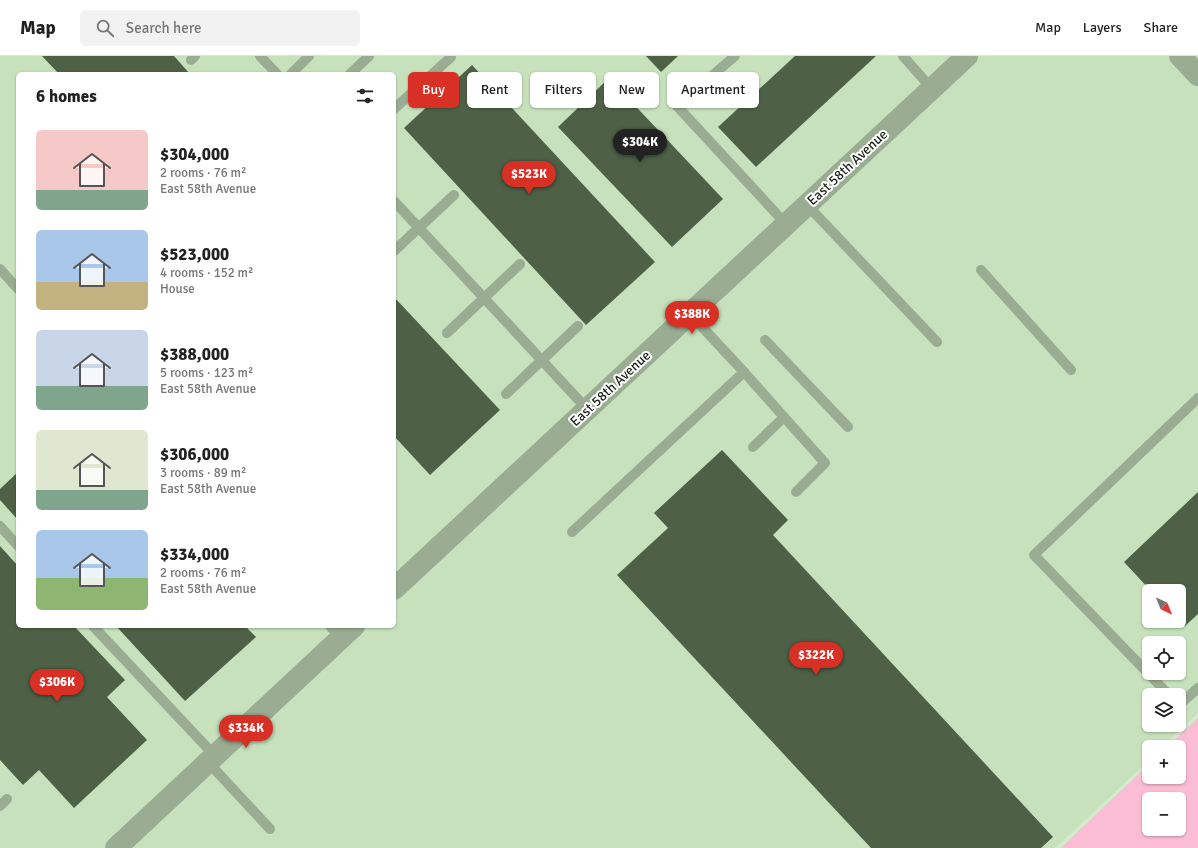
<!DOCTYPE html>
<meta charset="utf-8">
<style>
:root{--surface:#fff;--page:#f2f2f2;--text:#222;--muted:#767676;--line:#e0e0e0;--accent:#d93025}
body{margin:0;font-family:Signika,sans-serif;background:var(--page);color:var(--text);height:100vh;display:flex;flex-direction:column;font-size:15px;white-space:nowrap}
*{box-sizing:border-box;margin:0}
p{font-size:13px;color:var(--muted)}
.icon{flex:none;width:22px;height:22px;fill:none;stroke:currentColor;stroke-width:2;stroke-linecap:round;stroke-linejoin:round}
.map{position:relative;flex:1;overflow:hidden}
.sheet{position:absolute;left:16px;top:16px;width:380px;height:556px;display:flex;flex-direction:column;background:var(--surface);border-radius:6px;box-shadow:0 1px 3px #0004}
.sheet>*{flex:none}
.top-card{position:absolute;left:408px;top:16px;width:380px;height:36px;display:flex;gap:8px}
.needle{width:26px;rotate:137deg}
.buttons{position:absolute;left:1142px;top:528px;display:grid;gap:8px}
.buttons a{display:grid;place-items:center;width:44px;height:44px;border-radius:6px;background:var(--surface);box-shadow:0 1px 3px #0004;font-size:20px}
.price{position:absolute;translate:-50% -34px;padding:0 9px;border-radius:14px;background:var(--accent);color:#fff;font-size:13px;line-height:26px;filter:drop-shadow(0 1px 2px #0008)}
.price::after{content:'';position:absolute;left:50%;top:24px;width:12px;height:9px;margin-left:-6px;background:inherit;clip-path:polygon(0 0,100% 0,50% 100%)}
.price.selected{background:#222;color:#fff}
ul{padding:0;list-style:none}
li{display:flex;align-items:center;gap:12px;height:100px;padding:0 20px}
li span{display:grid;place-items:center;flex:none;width:112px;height:80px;border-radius:6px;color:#555}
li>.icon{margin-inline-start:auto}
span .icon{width:48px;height:48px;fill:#fffc;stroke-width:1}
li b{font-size:17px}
h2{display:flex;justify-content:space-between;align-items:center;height:48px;padding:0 20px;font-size:17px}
.tag{padding:0 14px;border-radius:6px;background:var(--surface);box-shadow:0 1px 3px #0004;font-size:14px;line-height:36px}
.tag.selected{background:var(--accent);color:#fff}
header{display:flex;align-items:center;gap:24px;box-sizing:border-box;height:56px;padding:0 20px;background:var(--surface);border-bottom:1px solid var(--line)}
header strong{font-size:19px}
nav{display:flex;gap:22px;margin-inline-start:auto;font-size:14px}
.search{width:280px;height:36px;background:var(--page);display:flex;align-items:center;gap:10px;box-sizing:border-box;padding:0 14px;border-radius:6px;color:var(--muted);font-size:15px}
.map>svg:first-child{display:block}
</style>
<header>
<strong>Map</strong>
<div class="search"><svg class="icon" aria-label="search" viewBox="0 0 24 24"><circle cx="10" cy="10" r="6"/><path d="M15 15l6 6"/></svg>Search here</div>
<nav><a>Map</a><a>Layers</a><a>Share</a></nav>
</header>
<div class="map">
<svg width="1198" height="792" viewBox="0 0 1198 792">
<rect width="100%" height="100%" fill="#d3eacb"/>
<path fill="#c6e1bc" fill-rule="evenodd" d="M 0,0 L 1198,0 L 1198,657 L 1162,691 L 1149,691 L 1149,704 L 1055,792 L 0,792 ZM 18,18 L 394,18 L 394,570 L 18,570 ZM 1149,535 L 1179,535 L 1179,565 L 1149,565 ZM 1149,587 L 1179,587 L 1179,617 L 1149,617 ZM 1149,639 L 1179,639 L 1179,669 L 1149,669 Z"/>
<path fill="#fabdd3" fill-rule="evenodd" d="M 1198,662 L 1198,792 L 1061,792 L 1149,708 L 1149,721 L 1179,721 L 1179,691 L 1167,691 ZM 1149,743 L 1179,743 L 1179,773 L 1149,773 Z"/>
<g fill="#4e6146">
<path d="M 42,0 L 174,0 L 190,18 L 59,18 Z"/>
<path d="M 646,0 L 678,0 L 661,16 Z"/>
<path d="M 795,0 L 876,0 L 756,111 L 718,71 Z"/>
<path d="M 472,9 L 655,206 L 586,269 L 404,72 Z"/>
<path d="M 609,22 L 723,143 L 672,191 L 558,71 Z"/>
<path d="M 394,241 L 500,354 L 430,419 L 394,380 Z"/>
<path d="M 722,394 L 788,464 L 773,479 L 1053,781 L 1041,792 L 871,792 L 617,519 L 668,472 L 654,457 Z"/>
<path d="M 18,416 L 18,464 L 0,444 L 0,433 Z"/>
<path d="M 1198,436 L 1198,558 L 1185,570 L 1179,564 L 1179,535 L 1151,535 L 1124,506 Z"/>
<path d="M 0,490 L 18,510 L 18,570 L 74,570 L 125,624 L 107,641 L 147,684 L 74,752 L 39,714 L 23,729 L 0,704 Z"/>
<path d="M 116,570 L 245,570 L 256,581 L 185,645 Z"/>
</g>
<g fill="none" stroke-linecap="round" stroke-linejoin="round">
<g stroke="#9aac92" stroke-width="10">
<path d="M 260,0 L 277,18"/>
<path d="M 735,0 L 677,50 L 786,168"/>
<path d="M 903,0 L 932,33"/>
<path d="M 191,4 L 195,0"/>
<path d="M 291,18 L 309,0"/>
<path d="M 350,18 L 369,0"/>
<path d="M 394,53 L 451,1"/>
<path d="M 394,145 L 587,353"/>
<path d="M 807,149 L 937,286"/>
<path d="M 394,195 L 454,139"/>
<path d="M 0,213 L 18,233"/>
<path d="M 981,214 L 1071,314"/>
<path d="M 447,277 L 520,208"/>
<path d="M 765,284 L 848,371"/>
<path d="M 744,316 L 784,361 L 753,391"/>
<path d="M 506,338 L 578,270"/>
<path d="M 784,361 L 825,407 L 796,436"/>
<path d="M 0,470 L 18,490"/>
<path d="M 572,476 L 744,316 L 690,258"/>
<path d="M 93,570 L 215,700"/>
<path d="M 330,570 L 341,582"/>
<path d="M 1169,639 L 1034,499 L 1198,342"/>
<path d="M 1179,649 L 1198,632"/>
<path d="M 208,706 L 270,773"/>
<path d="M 0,750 L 7,743"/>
</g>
<g stroke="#9aac92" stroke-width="22">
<path d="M 1180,0 L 1198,19"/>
<path d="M 394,533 L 967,0"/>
<path d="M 116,792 L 354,570"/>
</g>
</g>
<g text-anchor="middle" stroke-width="4" stroke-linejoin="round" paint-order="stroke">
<g font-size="14" fill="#1c2519" stroke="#fff">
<text transform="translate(847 111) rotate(-43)" y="5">East 58th Avenue</text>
<text transform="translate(610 332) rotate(-43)" y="5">East 58th Avenue</text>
</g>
</g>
</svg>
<div class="buttons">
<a><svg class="needle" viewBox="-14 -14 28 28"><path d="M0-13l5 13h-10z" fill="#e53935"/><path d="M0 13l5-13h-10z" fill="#767676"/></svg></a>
<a><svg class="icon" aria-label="locate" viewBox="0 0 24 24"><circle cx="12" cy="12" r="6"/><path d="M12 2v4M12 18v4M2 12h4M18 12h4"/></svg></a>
<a><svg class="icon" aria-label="layers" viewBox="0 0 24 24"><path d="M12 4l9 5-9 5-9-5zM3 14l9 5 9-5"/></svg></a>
<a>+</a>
<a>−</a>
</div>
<b class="price selected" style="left:640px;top:107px">$304K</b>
<b class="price" style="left:529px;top:139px">$523K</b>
<b class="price" style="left:692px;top:279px">$388K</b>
<b class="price" style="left:816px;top:620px">$322K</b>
<b class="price" style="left:57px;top:647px">$306K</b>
<b class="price" style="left:246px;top:693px">$334K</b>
<div class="top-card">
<a class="tag selected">Buy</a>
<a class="tag">Rent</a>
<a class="tag">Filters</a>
<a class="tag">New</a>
<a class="tag">Apartment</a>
</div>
<section class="sheet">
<h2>6 homes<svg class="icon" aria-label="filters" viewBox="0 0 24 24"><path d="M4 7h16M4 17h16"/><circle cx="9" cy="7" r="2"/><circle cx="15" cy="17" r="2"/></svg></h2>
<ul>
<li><span style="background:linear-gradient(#f6c9c9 75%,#7fa58c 0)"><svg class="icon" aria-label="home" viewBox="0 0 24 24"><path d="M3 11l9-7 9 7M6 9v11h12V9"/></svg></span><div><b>$304,000</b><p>2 rooms · 76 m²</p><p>East 58th Avenue</p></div></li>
<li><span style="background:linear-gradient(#a9c7e8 65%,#c2b280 0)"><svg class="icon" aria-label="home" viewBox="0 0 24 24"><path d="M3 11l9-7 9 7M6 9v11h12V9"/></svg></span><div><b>$523,000</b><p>4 rooms · 152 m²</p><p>House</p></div></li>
<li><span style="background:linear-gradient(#c9d6e8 70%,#7fa58c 0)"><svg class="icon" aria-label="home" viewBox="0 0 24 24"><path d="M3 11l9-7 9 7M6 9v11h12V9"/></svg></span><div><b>$388,000</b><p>5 rooms · 123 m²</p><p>East 58th Avenue</p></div></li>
<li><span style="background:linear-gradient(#dfe7d0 75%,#7fa58c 0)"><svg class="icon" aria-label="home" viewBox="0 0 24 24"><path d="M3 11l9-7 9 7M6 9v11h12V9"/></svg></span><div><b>$306,000</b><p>3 rooms · 89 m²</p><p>East 58th Avenue</p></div></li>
<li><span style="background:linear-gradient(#a9c7e8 60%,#8fb573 0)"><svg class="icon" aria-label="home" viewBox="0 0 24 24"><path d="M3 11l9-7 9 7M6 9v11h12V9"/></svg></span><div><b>$334,000</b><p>2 rooms · 76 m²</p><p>East 58th Avenue</p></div></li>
</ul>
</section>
</div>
